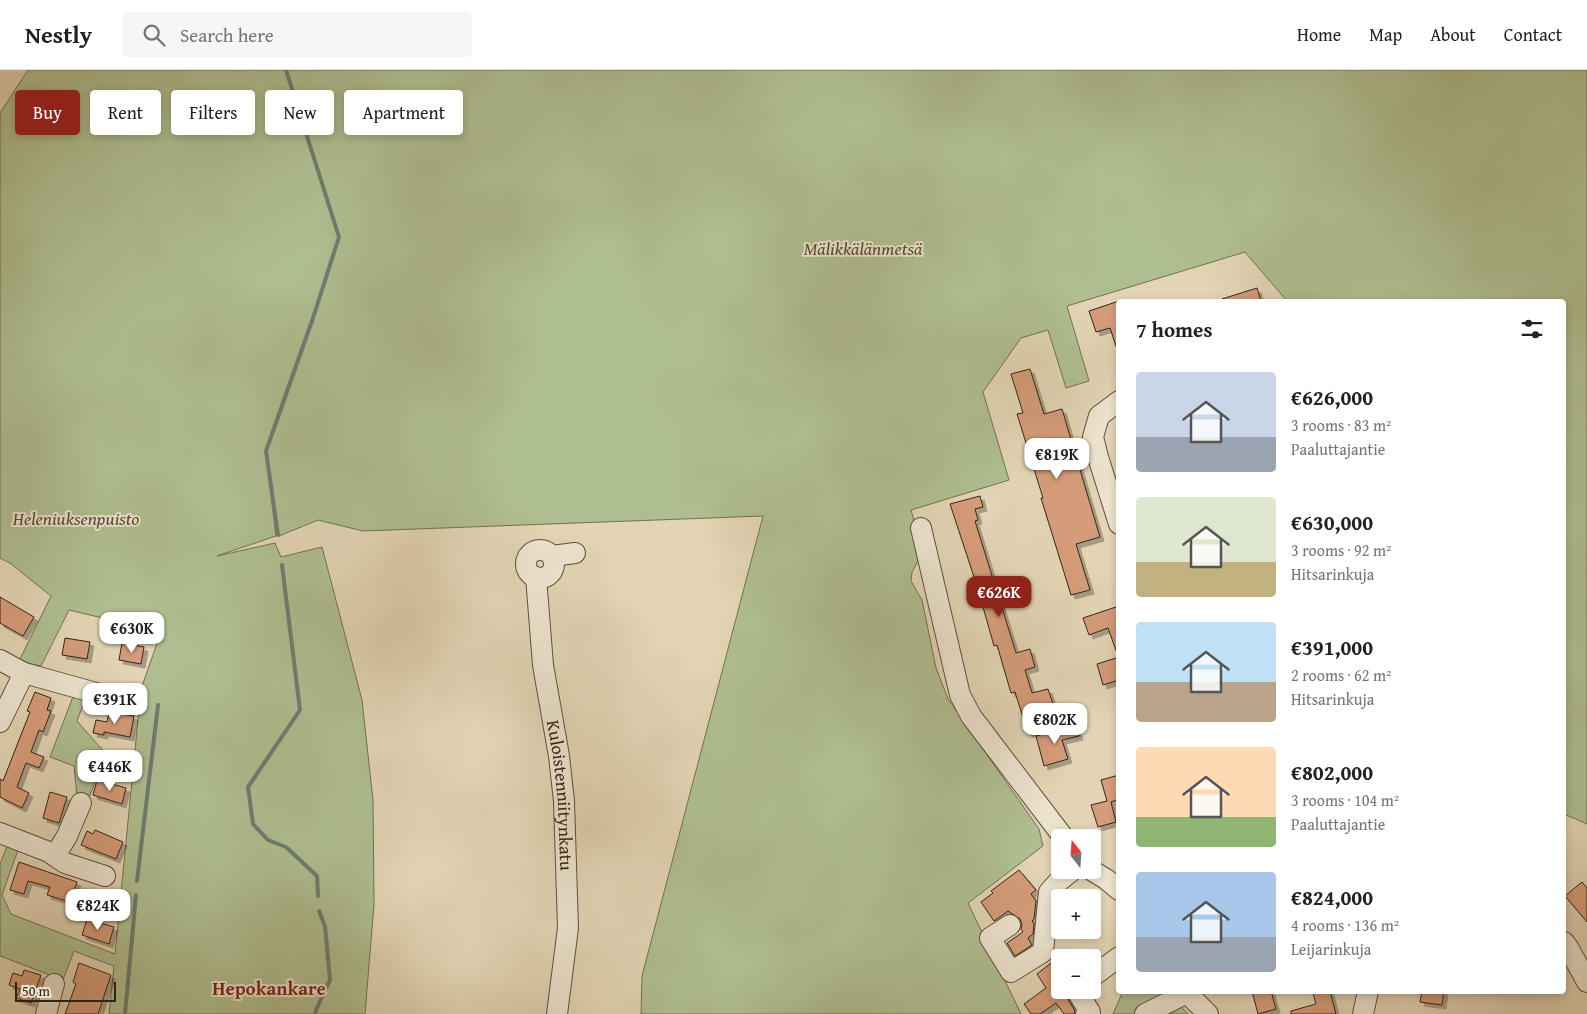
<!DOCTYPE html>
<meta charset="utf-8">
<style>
:root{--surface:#fff;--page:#f6f6f6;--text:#202124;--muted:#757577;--line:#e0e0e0;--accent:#8f2418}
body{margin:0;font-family:"Gentium Book Plus",serif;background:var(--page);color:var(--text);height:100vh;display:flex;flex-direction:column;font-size:19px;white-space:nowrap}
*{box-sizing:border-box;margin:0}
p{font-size:16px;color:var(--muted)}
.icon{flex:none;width:28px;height:28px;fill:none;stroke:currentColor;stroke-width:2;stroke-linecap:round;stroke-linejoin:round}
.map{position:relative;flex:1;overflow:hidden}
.details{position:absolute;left:1116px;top:229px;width:450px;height:695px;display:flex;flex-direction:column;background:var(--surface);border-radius:5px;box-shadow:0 2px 8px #0003}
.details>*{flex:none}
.hud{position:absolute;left:15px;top:20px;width:475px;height:45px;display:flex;gap:10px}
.needle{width:32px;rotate:343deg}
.controls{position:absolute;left:1051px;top:759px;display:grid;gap:10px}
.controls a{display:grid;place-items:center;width:50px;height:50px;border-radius:5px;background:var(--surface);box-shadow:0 2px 8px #0003;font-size:25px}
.scale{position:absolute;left:15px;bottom:12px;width:101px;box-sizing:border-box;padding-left:5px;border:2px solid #352317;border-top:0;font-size:14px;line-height:18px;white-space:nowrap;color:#352317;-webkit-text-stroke:4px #ece3ce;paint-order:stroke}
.price{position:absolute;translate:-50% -42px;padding:0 11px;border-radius:10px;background:#fff;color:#222;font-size:16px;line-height:32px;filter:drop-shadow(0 1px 2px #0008)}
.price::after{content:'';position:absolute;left:50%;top:30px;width:15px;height:11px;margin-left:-8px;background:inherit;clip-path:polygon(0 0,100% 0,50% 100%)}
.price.active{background:var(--accent);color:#fff}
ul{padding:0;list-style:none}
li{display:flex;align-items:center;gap:15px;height:125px;padding:0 20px}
li span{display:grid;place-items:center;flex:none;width:140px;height:100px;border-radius:5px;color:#555}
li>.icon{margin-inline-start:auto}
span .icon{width:60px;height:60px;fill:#fffc;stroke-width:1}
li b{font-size:21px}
h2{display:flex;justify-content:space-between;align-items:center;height:60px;padding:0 20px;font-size:21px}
.chip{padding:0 18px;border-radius:5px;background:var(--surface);box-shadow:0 2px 8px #0003;font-size:18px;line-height:45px}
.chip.active{background:var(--accent);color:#fff}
header{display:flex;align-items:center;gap:30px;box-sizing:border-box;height:70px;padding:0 25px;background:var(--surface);border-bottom:1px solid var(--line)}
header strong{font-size:24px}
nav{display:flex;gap:28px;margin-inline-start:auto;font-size:18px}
.search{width:350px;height:45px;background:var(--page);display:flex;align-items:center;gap:12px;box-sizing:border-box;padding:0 18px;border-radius:5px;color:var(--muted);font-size:19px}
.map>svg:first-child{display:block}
</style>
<header>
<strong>Nestly</strong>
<div class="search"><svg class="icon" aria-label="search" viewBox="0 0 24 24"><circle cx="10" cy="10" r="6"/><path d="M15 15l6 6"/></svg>Search here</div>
<nav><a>Home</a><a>Map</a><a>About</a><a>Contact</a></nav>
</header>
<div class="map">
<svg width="1587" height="944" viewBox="0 0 1587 944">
<defs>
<filter id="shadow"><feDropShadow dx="4" dy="4" stdDeviation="0" flood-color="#0004"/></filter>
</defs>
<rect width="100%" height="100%" fill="#e2d4b4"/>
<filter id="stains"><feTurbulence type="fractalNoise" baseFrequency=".004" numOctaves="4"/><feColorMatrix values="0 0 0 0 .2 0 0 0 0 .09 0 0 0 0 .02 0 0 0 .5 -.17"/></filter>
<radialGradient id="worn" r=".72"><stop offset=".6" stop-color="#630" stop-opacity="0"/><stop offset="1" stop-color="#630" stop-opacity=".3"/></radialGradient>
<g fill="#afbe90" stroke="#727054">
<path d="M 28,0 L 1587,0 L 1587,754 L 1564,744 L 1564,231 L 1287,231 L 1245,182 L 1067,236 L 1089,311 L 1066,318 L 1048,260 L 1021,268 L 983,322 L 1009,410 L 911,440 L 923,481 L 912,502 L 911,511 L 922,530 L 936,598 L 948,629 L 1039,759 L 1043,776 L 968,833 L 1021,944 L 641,944 L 642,906 L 763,446 L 363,461 L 318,450 L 279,466 L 268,400 L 276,466 L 217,486 L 275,473 L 281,487 L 322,477 L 362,630 L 373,730 L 374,834 L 365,944 L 109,944 L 114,896 L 74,881 L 63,910 L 0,886 L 0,794 L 7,776 L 18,780 L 2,825 L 11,844 L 115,884 L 141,619 L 161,562 L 69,540 L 41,596 L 19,591 L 51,526 L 10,493 L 0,488 L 0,43 Z"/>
<path d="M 74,624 L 86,627 L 77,651 L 106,684 L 88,730 L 77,726 L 74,696 L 50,687 Z"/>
<path d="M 1123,921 L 1166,921 L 1188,944 L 1113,944 Z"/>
</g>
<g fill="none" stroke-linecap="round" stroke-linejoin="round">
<g stroke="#6f7c73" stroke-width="4">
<path d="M 278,465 L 266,381 L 313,248 L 339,167 L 286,0"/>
<path d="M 282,495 L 300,640 L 248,717 L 253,754 L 268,770 L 286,777 L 317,806 L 318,826"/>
<path d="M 137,811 L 158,635"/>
<path d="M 125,944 L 136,825"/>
<path d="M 315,944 L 316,940 L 330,910 L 325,856 L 319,841"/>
</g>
</g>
<g fill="#d59c79" stroke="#352317" filter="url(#shadow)">
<path d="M 1257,218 L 1261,231 L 1223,231 L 1222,229 Z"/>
<path d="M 1119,231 L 1119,279 L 1117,279 L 1110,258 L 1096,262 L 1089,241 Z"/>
<path d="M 1030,299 L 1044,344 L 1062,339 L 1100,467 L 1076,474 L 1090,520 L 1071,525 L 1041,428 L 1043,428 L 1017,344 L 1023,343 L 1011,304 Z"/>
<path d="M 980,426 L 983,437 L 975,439 L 978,450 L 975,451 L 1016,583 L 1030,579 L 1035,597 L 1025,600 L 1032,623 L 1048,619 L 1054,637 L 1038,642 L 1043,658 L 1028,663 L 1015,622 L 1011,623 L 997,575 L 994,576 L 983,537 L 982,538 L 973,508 L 974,507 L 950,434 Z"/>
<path d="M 0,527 L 34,547 L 23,566 L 0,553 Z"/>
<path d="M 1119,536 L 1119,583 L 1117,583 L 1108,558 L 1089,565 L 1083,548 Z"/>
<path d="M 65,568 L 90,572 L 87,589 L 62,585 Z"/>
<path d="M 122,573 L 144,577 L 141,594 L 119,590 Z"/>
<path d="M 1119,587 L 1119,610 L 1103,615 L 1097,594 Z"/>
<path d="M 35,622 L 51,628 L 47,640 L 51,641 L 43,662 L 39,660 L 31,682 L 44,687 L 39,698 L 26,693 L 17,717 L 29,723 L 22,738 L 0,727 L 0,709 L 3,711 L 30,642 L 27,641 Z"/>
<path d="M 109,642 L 134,646 L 130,667 L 104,662 L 104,665 L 93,663 L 96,650 L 107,652 Z"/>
<path d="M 1076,655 L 1079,666 L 1062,670 L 1068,689 L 1044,696 L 1036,666 Z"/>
<path d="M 1119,705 L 1119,729 L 1111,732 L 1116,752 L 1098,757 L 1091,735 L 1107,731 L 1101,710 Z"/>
<path d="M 97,710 L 126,718 L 122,734 L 93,725 Z"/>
<path d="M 50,722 L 67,727 L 59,753 L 43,748 Z"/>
<path d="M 95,760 L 123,772 L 116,789 L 81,775 L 87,761 L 93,764 Z"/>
<path d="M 19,792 L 77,812 L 70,832 L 47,825 L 50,817 L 28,811 L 24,824 L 10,820 Z"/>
<path d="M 1019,800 L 1036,820 L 1031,824 L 1036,831 L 1034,849 L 1032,851 L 1034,854 L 1033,864 L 1028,868 L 1032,875 L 1015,886 L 1007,873 L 1023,862 L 1021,859 L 1022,854 L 1020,849 L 1008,841 L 994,851 L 981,832 L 993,823 L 991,821 Z"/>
<path d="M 1582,812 L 1587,818 L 1587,852 L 1565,826 Z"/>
<path d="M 87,849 L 114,857 L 109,874 L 82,865 Z"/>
<path d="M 79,893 L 111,905 L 98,944 L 65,944 L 76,914 L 73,912 Z"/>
<path d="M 1051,893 L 1060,905 L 1060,920 L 1064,920 L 1066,926 L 1075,941 L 1074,944 L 1064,944 L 1056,933 L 1040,944 L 1031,944 L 1024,934 L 1046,918 L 1037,904 Z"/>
<path d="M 24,900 L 41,905 L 31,933 L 16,928 L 20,919 L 9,915 L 13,903 L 22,906 Z"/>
<path d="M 1252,921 L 1271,921 L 1276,939 L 1258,944 Z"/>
<path d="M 1320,921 L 1330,921 L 1336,944 L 1291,944 L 1291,941 L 1316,934 L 1313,923 Z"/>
<path d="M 1422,921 L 1444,921 L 1442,935 L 1420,932 Z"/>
</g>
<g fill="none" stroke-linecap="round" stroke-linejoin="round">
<defs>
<g id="minor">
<path d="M 1119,331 L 1099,346 L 1093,367 L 1098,387 L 1119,454"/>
<path d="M 921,458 L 960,625 L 971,646 L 1064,768"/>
<circle cx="540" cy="494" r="14"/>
<path d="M 552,486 L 575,483"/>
<path id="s1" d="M 536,507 L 543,595 L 559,686 L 564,731 L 568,858 L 557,944"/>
<path d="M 0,590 L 24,603 L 114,628"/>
<path d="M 0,652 L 24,603"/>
<path d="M 0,763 L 49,782 L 65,793 L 105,806"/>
<path d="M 55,786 L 67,766 L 81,733"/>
<path d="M 1091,800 L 1106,809 L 1119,820"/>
<path d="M 1010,855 L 990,868 L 1011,902 L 1043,882 L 1049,822 L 1058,812 L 1073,800"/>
<path d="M 1564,872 L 1569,879 L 1587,912"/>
<path d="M 1092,907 L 1119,887"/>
<path d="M 1076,920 L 1090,942 L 1086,944"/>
<path d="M 1185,921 L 1208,944"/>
<path d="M 46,944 L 54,914"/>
<path d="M 1145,944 L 1187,923"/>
<path d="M 1363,944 L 1368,921"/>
</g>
</defs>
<use href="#minor" stroke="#604f3e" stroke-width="22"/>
<use href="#minor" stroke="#ece3ce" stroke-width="20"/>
</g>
<g text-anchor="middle" stroke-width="4" stroke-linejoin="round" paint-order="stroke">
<g font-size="18" font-style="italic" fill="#544a35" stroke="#ece3ce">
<text x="863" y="185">Mälikkälänmetsä</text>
<text x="76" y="455">Heleniuksenpuisto</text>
</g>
<g font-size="18" fill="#352317" stroke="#ece3ce">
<text dy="6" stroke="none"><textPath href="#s1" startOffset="220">Kuloistenniitynkatu</textPath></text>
</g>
<g font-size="19" font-weight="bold" fill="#7a1f14" stroke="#ece3ce">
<text x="269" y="925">Hepokankare</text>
</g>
</g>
<rect width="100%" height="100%" filter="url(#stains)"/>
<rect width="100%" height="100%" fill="url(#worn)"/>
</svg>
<div class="controls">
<a><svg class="needle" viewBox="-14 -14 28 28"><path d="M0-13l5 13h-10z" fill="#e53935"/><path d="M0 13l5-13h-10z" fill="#757577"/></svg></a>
<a>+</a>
<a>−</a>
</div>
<div class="scale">50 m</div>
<b class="price" style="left:1057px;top:410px">€819K</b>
<b class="price active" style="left:999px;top:548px">€626K</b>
<b class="price" style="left:132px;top:584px">€630K</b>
<b class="price" style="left:115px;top:655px">€391K</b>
<b class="price" style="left:1055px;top:675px">€802K</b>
<b class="price" style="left:110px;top:722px">€446K</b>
<b class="price" style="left:98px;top:861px">€824K</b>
<div class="hud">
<a class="chip active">Buy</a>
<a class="chip">Rent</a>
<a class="chip">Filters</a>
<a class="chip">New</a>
<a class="chip">Apartment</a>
</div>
<section class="details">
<h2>7 homes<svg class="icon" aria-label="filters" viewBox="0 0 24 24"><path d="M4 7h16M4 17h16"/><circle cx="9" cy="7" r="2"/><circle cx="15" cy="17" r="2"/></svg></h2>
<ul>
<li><span style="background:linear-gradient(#c9d6e8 65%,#9aa5b1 0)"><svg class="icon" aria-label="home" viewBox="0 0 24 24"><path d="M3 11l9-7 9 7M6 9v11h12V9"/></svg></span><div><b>€626,000</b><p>3 rooms · 83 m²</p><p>Paaluttajantie</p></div></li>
<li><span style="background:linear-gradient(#dfe7d0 65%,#c2b280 0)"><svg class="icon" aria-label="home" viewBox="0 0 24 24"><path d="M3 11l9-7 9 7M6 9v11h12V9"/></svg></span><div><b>€630,000</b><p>3 rooms · 92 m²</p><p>Hitsarinkuja</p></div></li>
<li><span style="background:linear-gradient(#bfe0f5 60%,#b9a48a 0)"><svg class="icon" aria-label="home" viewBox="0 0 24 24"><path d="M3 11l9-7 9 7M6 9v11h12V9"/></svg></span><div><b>€391,000</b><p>2 rooms · 62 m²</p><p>Hitsarinkuja</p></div></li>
<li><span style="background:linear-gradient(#ffd9b3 70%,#8fb573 0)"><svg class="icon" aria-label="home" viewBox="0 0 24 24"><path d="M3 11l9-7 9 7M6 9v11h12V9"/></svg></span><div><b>€802,000</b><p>3 rooms · 104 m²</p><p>Paaluttajantie</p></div></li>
<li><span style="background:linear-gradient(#a9c7e8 65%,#9aa5b1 0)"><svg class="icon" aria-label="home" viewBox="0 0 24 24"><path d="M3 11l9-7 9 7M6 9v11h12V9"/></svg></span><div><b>€824,000</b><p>4 rooms · 136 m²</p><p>Leijarinkuja</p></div></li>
</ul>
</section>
</div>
